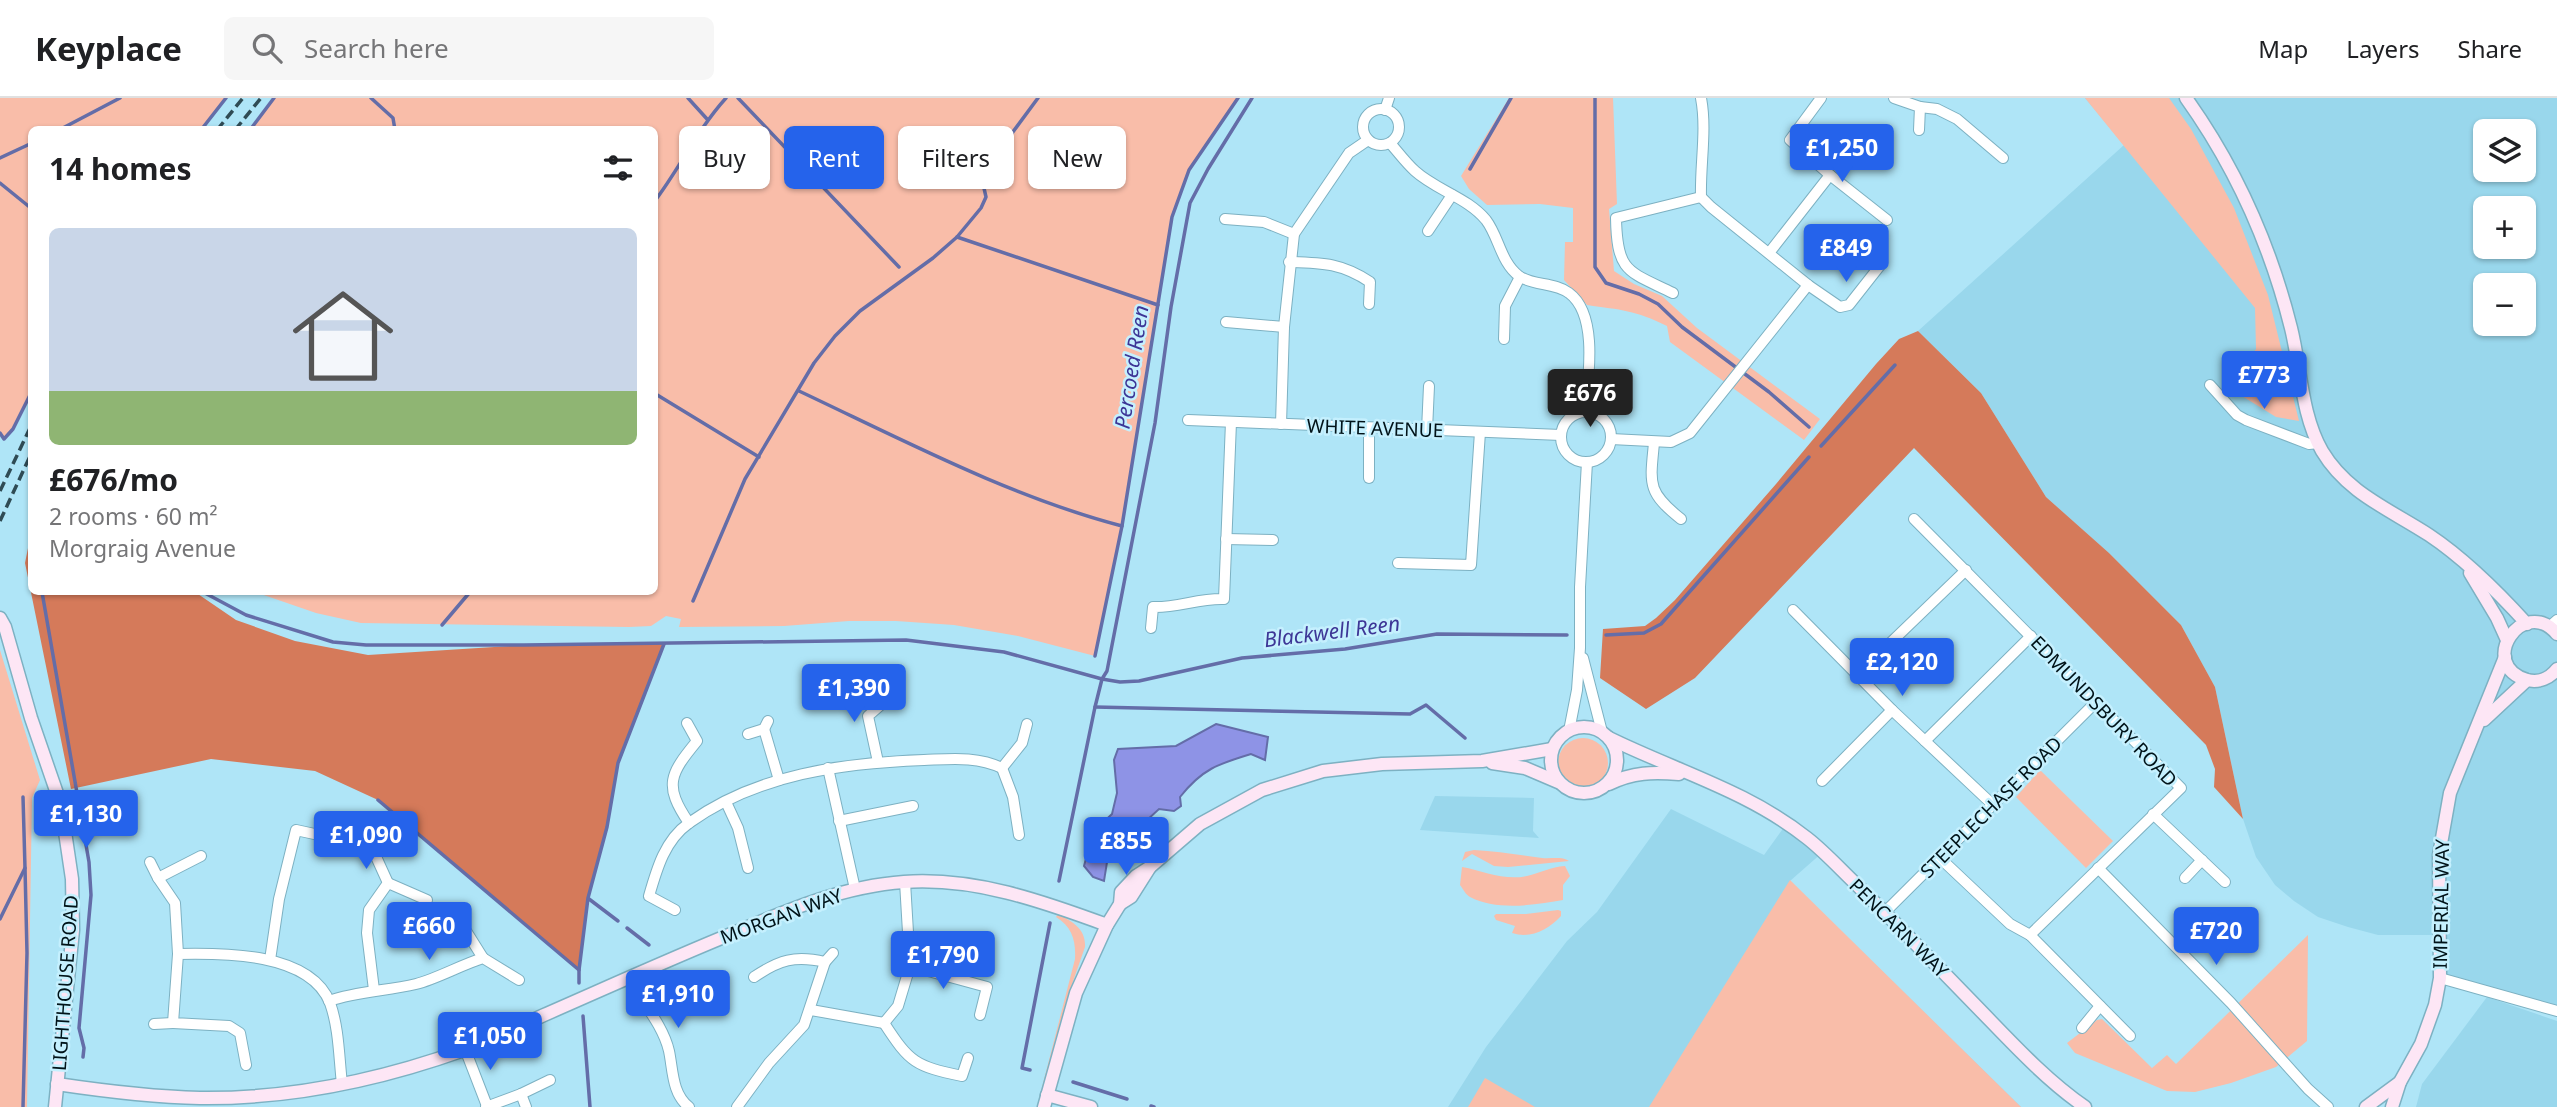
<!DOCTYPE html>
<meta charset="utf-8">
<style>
:root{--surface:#fff;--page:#f6f6f6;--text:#202124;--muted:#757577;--line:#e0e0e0;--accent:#2563eb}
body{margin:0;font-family:"Noto Sans",sans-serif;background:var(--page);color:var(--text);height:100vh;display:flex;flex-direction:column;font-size:26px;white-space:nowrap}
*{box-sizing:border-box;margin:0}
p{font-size:23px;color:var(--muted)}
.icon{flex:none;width:38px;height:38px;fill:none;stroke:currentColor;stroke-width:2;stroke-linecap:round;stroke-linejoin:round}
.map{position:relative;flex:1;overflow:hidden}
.side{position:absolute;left:28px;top:28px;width:630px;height:469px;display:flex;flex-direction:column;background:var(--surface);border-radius:10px;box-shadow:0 2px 5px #0004}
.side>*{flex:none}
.hud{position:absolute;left:679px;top:28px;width:665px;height:63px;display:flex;gap:14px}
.fabs{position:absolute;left:2473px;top:21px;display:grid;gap:14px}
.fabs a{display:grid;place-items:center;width:63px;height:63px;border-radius:10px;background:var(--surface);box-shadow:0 2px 5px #0004;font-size:35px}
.price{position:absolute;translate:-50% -60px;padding:0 16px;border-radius:7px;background:var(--accent);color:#fff;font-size:23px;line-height:46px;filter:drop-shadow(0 2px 4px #0008)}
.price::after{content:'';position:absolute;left:50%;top:42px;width:21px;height:16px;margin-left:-10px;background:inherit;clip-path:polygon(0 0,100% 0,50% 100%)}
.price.on{background:#222;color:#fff}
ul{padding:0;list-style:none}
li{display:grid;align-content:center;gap:14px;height:371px;padding:0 21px}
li+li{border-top:2px solid var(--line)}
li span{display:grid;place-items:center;height:217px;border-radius:10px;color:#555}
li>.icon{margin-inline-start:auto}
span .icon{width:126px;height:126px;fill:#fffc;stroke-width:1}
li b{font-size:30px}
h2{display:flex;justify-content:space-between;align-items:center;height:84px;padding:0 21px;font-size:30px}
.chip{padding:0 24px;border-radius:10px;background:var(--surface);box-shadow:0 2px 5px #0004;font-size:24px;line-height:63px}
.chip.on{background:var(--accent);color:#fff}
header{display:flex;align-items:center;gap:42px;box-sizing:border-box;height:98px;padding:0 35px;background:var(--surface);border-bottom:2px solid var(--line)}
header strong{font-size:33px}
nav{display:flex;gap:38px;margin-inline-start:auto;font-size:24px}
.search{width:490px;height:63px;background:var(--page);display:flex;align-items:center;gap:18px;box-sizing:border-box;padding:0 24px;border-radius:10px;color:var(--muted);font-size:26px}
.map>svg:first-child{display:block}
</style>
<header>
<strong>Keyplace</strong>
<div class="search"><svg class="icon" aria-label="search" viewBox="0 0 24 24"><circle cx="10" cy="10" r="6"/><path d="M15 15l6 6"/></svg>Search here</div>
<nav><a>Map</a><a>Layers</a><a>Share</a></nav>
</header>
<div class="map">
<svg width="2557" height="1009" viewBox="0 0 2557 1009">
<rect width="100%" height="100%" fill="#afe5f7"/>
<g fill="#99d7ec" fill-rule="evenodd">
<path d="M 2085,0 L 2557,0 L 2557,913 L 2440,880 L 2441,837 L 2378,837 L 2348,829 L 2318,819 L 2294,803 L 2275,787 L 2256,759 L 2243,721 L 2215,589 L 2181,527 L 2109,455 L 2046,399 L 1981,295 L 1918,233 L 2124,47 ZM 2485,33 L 2524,33 L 2524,72 L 2485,72 ZM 2485,110 L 2524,110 L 2524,149 L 2485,149 ZM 2485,187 L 2524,187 L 2524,226 L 2485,226 Z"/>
<path d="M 1435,698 L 1534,700 L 1533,733 L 1539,740 L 1420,732 Z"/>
<path d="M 1671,711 L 1764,757 L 1787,725 L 1823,754 L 1790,783 L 2021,1009 L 1448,1009 L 1486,949 L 1567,843 L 1597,814 Z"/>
<path d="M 2487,899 L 2557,923 L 2557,1009 L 2416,1009 L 2422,986 Z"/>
</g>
<g fill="#f9bda9">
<path d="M 0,0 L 226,0 L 201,31 L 32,32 L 31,293 L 13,331 L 4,341 L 0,335 Z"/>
<path d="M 274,0 L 1238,0 L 1189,72 L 1172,119 L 1122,428 L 1095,558 L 1018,538 L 954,527 L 896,523 L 849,523 L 784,528 L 679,529 L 681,521 L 666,518 L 651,528 L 629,529 L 361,525 L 316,515 L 255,494 L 654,494 L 654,32 L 250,31 Z"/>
<path d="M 1509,0 L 1613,0 L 1617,106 L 1609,111 L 1614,173 L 1634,186 L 1662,198 L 1697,230 L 1820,321 L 1804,342 L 1670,244 L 1667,228 C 1635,212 1621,212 1587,207 L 1564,182 L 1565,144 L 1573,144 L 1573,110 L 1540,106 L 1487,107 L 1469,91 L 1461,78 Z"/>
<path d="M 2085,0 L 2169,0 L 2191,31 L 2234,110 L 2268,197 L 2299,323 L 2276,319 L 2242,298 L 2234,281 L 2256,251 L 2255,210 Z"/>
<path d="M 0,552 L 40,682 L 32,700 L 27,1009 L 0,1009 Z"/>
<circle cx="1583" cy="665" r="25"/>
<path d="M 2040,672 L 2113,743 L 2086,770 L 2016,699 Z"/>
<path d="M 1474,752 C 1497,753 1519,757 1542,760 C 1551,761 1562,758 1569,763 L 1508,769 L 1494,768 L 1472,756 L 1462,763 L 1465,754 Z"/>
<path d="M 1565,768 L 1570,778 L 1563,787 L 1563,802 C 1536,807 1496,813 1470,799 C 1466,797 1463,791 1460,787 L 1462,769 C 1484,773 1504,783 1527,778 C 1540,775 1551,769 1565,768 Z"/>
<path d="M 1790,782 L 2021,1009 L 1649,1009 Z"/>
<path d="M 1558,812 L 1561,813 L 1561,818 C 1548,832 1531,841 1512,835 L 1515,828 L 1496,822 L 1494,818 L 1496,816 L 1526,816 Z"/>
<path d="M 1058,816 C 1073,824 1086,831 1085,849 L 1070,892 L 1041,1009 L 1037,1009 L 1075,861 C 1076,842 1072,829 1056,819 Z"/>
<path d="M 2308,837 L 2307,943 L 2276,969 L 2231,985 L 2195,994 L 2167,993 L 2075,955 L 2067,945 L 2097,922 L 2102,921 L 2152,970 L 2167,957 L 2176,966 Z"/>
<path d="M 1485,980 L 1535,1009 L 1468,1009 Z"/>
</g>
<g fill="#d57a5a">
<path d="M 1918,233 L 1981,295 L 2046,399 L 2109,455 L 2181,527 L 2215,589 L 2243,721 L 2214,689 L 2215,671 L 2206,647 L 1914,350 L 1695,580 L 1646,611 L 1600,580 L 1603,531 L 1645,528 L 1656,520 L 1675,502 L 1776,386 L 1876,266 L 1899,241 Z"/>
<path d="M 31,435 L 32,494 L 195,494 L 236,522 L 295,543 L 368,557 L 524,547 L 664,546 L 618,665 L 607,729 L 588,800 L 579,872 L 378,702 L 315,673 L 211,661 L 71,691 L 25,465 Z"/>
</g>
<path fill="#8e93e6" stroke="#646da8" stroke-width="2" d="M 1216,626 L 1268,639 L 1265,662 L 1251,656 C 1218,666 1202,671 1180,699 L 1181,708 L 1174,713 L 1159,711 L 1108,758 L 1104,783 L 1093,779 L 1084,768 L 1093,734 L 1112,716 L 1117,695 L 1114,662 L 1118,651 L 1176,648 Z"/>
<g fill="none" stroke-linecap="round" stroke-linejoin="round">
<g stroke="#646da8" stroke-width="3.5">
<path d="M 371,0 L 393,20 L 395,32"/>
<path d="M 688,0 L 707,21"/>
<path d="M 738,0 L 899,169"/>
<path d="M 1595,0 L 1595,169 L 1606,185 L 1639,196 L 1658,206 L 1682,229 L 1769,294 L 1809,329"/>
<path d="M 59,32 L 120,0"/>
<path d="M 201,32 L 226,0"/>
<path d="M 250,32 L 274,0"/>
<path d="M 0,60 L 32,45"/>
<path d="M 1470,71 L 1511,0"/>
<path d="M 0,85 L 32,111"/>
<path d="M 654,104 C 680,70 697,32 726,0"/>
<path d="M 957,139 L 1158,207"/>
<path d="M 799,293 C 903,342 1011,399 1122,428"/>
<path d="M 654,295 L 759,359"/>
<path d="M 0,335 L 4,341 L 13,331 L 32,293"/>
<path d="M 1821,348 L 1895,267"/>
<path d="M 42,494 L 89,764 L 91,797 L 79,930 L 84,950 L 83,959"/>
<path d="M 203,494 L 246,517 L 333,544 L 366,547 L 524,547 L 906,542 L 1004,554 L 1102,581 L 1120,584 L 1139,583 L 1242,560 L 1345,551 L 1437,536 L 1567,537"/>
<path d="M 693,503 L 745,381 L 814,265 L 835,238 L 860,213 L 933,160 L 957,139 L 981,110 L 986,99 L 981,77 L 1038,0"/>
<path d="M 442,527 L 470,494"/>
<path d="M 1606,537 L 1644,535 L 1661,526 L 1809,359"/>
<path d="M 1095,558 L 1122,428 L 1172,119 L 1189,72 L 1238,0"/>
<path d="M 1095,609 L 1410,616 L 1426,607 L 1465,640"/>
<path d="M 378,702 L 579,872"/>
<path d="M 1059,783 L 1095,609 L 1102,581 L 1107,573 L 1155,325 L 1171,209 L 1190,105 L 1208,71 L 1252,0"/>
<path d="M 589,801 L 618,823"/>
<path d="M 0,821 L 25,770 L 23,699"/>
<path d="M 627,830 L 649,847"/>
<path d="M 579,885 L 579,872 L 588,800 L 607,729 L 618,665 L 664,546"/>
<path d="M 583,918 L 590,1009"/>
<path d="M 1030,972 L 1022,970 L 1050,825"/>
<path d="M 1073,984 L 1127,1001"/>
<path d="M 1151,1008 L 1154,1009"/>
<path d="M 23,1009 L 27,855 L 25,770"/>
</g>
<defs>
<g id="street">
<path d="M 1701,0 C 1707,32 1700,66 1701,99 L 1711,109 L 1808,187 L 1840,209 L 1849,207 L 1882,165"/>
<path d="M 1894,0 L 1920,9 L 1919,32"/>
<path d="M 1920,9 L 1937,11 L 1957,21 L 2003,60"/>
<circle cx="1381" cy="29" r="18"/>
<path d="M 1385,12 L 1389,0"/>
<path d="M 1390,45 C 1398,54 1406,65 1415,73 C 1436,92 1468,100 1486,122 C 1499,139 1501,165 1519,178 C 1533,188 1555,184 1569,195 C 1599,217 1588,282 1585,314"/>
<path d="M 1830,77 L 1887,122"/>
<path d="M 1225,121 L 1264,124 L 1294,136"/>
<path d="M 1428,133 L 1452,97"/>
<path d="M 1769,155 L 1830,77 L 1790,42 L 1821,0"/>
<path d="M 1289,164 C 1323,165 1341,165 1370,184 L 1369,206"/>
<path d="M 1673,195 C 1628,173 1617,175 1616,120 L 1701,99"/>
<path d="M 1226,224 L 1284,229"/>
<path d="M 1504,241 L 1505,208 L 1520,179"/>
<path d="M 2210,287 L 2237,317 L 2246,322 L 2309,346 L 2318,345"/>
<circle cx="1586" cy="339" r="25"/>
<path d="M 1188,322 L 1561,337"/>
<path d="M 1281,326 L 1284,229 L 1294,136 L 1349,55 L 1368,42"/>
<path d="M 1427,332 L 1429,288"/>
<path d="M 1611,341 L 1671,344 L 1690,335 L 1808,187"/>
<path d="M 1654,345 C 1650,386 1647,394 1681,421"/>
<path d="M 1369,380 L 1369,330"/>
<path d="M 1914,421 L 2181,690 L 2030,837 L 2010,826 L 1940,760"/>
<path d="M 1226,441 L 1273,442"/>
<path d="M 1398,465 L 1471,467 L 1480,334"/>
<path d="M 1793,512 L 1892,612 L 1993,707"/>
<path d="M 2549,529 L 2557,522"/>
<path d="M 1151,530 L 1153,509 C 1177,510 1199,500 1224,501 L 1231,324"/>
<path d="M 1583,560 L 1602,634"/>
<path d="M 1857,577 L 1966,472"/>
<path d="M 687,625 L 697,643 C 670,676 663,687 689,725"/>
<path d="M 764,631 L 779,682"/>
<path d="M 1569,633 L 1577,592 L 1580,550 L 1580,489 L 1587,364"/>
<path d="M 748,636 L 764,631 L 768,623"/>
<path d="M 1925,643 L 2031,538"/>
<path d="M 878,664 L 868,618 L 883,605"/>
<path d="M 828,670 L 855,791"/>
<path d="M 1002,670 L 1013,699 L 1019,737"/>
<path d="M 1002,670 L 1022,645 L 1027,626"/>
<path d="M 1822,683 L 1892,612"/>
<path d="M 726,704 L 738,730 L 748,770"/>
<path d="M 2153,716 L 2225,784"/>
<path d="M 839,723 L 913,708"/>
<path d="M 355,746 L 373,752 L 388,785"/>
<path d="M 150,764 L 158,780"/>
<path d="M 2098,770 L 2231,905 L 2308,991 L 2328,1009"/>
<path d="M 2185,780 L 2202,762"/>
<path d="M 675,812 L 649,798 C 657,770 665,742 689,725 C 757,676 843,665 924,662 C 951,661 977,658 1002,670"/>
<path d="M 1885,814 L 2096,604"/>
<path d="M 444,815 L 461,825 L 483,860"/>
<path d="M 2030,837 L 2130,938"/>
<path d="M 178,856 L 175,805 L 158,780 L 201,758"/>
<path d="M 270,862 L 279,801 L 296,732 L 342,742"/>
<path d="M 825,864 L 833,855"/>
<path d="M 910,868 L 987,889 L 980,917"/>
<path d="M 2440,880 L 2557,913"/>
<path d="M 629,881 C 642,904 663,927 669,953 C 673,972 672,996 689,1009"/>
<path d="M 374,892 L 367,835 L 369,812 L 388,785 L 427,802"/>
<path d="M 329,903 C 358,893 387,893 416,886 C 436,881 461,867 483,860 L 519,882"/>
<path d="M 811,912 L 884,925 L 898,908 L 910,868 L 905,784"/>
<path d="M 884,925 C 910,965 915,968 962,978 L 968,960"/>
<path d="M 154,926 L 173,925"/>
<path d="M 2082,930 L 2100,908"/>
<path d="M 465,951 L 487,1008"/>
<path d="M 246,967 L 240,935 L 229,928 L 173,925 L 178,856 C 223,855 310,854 330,905 C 339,930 339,960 342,986"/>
<path d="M 521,996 L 550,982"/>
<path d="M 486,1009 L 521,996 L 526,1009"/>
<path d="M 737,1009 L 769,965 L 804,927 L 825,864 C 795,857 779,862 754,879"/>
</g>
<g id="secondary">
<path d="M 2186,0 C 2236,70 2270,146 2291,230 C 2301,270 2301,316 2322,353 C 2347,395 2389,411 2429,437 C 2465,461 2498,494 2527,526"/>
<path d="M 2470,475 L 2497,520 L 2507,542"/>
<path d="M 0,520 L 5,529 L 31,620 L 61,707 L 72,781 L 73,832 L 55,1009"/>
<path d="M 2557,536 C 2523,496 2476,567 2527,582 C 2539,585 2550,580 2557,571"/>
<path d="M 2484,622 L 2527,582"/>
<circle cx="1584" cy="662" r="33"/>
<path d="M 1609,640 C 1676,673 1748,693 1807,740 C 1825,754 1841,772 1857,787 C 1899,828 1939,870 1980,912 C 2013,946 2046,982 2085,1009"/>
<path d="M 1492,665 L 1525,670 L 1558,684"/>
<path d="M 1609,686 C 1633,674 1653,674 1679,676"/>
<path d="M 1120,806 L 1131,799 L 1150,769"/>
<path d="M 57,986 C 104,993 152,999 200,1000 C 289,1001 380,982 464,952 C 491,942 518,929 544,917 C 608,889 672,860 736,834 C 790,811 845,788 904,784 C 974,779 1042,803 1107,827"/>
<path d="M 1047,997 L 1091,1009"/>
<path d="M 1044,1009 L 1076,895 L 1107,827 L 1120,806 L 1121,794 L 1136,778 L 1150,769 L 1200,726 L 1262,692 L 1323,673 L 1382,666 L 1482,663 L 1552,651"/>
<path d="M 2366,1009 L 2400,984"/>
<path d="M 2392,1009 L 2400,984 L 2421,946 L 2435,907 L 2440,880 L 2439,757 L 2450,695 L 2505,559"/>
</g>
</defs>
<use href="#street" stroke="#7db1c2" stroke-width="12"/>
<use href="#secondary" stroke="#7db1c2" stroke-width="15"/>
<use href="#street" stroke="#fff" stroke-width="10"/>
<use href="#secondary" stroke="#fde6f5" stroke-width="12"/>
<g stroke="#2f4b54" stroke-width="3.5" stroke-dasharray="10 5" stroke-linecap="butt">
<path d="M 217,32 L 243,0"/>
<path d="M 235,32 L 261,0"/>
<path d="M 0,393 L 32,326"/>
<path d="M 0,423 L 32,354"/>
</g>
</g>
<g text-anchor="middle" stroke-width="5" stroke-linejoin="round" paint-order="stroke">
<g font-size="19" fill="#011319" stroke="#c5f0fe">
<text transform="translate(1375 330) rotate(2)" y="7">WHITE AVENUE</text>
<text transform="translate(2104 613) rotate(46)" y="7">EDMUNDSBURY ROAD</text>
<text transform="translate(1991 709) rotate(-45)" y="7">STEEPLECHASE ROAD</text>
<text transform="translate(2441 806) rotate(-89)" y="7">IMPERIAL WAY</text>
<text transform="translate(781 818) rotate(-20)" y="7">MORGAN WAY</text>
<text transform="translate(1899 830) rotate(45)" y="7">PENCARN WAY</text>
<text transform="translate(65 885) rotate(-86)" y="7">LIGHTHOUSE ROAD</text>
</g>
<g font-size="21" font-style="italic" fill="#3d3696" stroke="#c5f0fe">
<text transform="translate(1132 269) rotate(-81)" y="7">Percoed Reen</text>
<text transform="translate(1332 534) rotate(-7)" y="7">Blackwell Reen</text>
</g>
</g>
</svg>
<div class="fabs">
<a><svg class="icon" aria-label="layers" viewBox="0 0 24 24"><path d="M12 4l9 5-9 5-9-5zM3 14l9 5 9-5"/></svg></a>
<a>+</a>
<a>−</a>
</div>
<b class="price" style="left:1842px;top:86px">£1,250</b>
<b class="price" style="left:1846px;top:186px">£849</b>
<b class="price" style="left:2264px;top:313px">£773</b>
<b class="price on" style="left:1590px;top:331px">£676</b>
<b class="price" style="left:1902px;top:600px">£2,120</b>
<b class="price" style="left:854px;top:626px">£1,390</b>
<b class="price" style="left:86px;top:752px">£1,130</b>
<b class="price" style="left:366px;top:773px">£1,090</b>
<b class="price" style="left:1126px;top:779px">£855</b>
<b class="price" style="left:429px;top:864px">£660</b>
<b class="price" style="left:2216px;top:869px">£720</b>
<b class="price" style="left:943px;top:893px">£1,790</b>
<b class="price" style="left:678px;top:932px">£1,910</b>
<b class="price" style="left:490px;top:974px">£1,050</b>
<div class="hud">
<a class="chip">Buy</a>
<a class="chip on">Rent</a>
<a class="chip">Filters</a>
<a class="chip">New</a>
</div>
<section class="side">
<h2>14 homes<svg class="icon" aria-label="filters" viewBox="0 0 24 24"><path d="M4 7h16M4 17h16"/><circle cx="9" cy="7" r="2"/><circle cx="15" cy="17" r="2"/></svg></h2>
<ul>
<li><span style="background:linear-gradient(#c9d6e8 75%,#8fb573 0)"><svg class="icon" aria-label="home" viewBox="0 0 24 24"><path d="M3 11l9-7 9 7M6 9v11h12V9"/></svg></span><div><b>£676/mo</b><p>2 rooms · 60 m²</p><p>Morgraig Avenue</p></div></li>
</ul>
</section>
</div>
